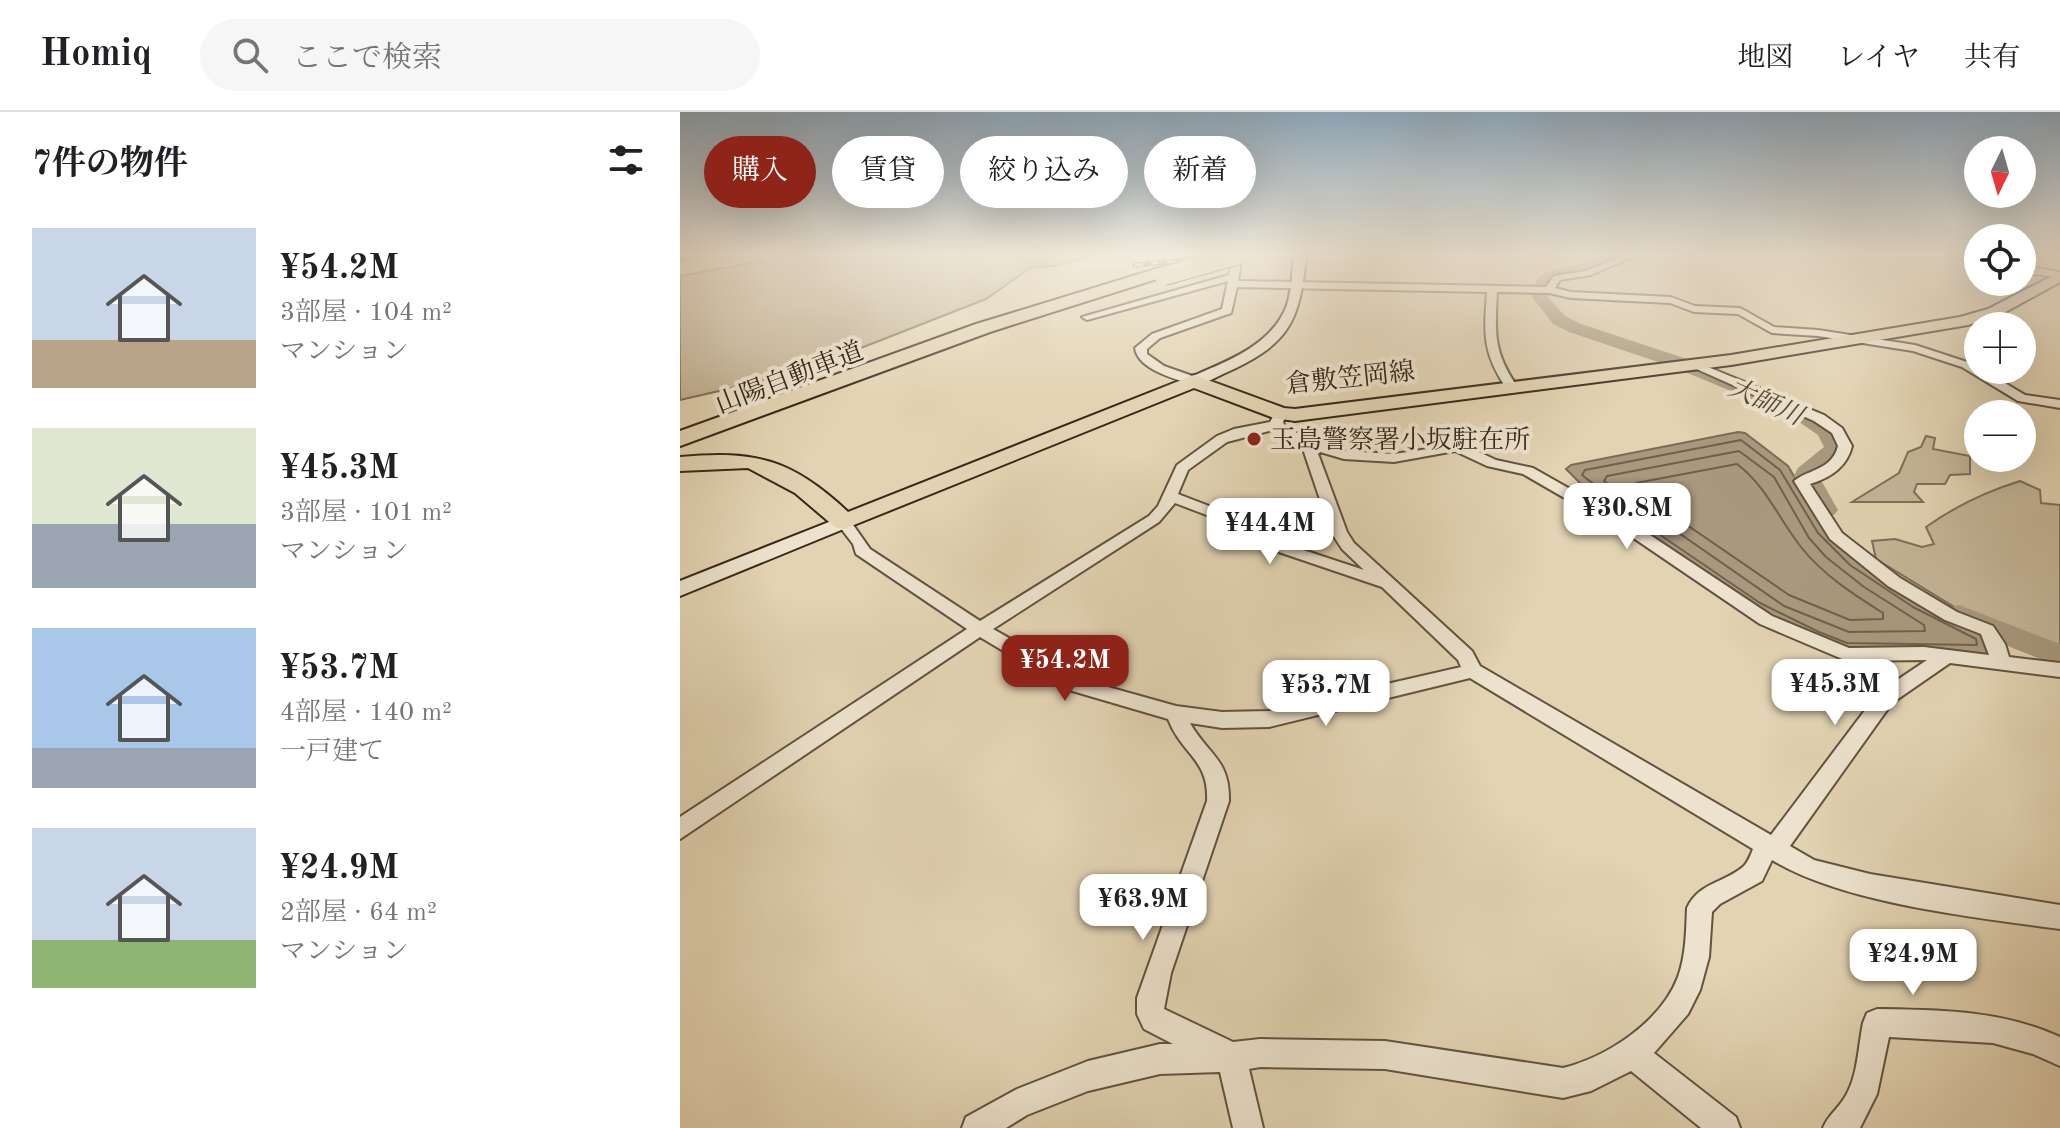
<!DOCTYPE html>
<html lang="ja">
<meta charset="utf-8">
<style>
:root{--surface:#fff;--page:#f6f6f6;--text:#202124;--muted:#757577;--line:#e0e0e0;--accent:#8f2418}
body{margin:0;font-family:"Old Standard TT","Noto Serif JP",serif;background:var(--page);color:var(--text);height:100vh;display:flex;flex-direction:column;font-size:30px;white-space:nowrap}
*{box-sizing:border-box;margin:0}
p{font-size:26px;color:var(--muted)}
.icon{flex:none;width:44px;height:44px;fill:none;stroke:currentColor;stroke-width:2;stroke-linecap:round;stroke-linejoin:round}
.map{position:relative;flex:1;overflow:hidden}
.sheet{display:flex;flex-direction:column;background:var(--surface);width:680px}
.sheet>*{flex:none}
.hud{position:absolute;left:24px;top:24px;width:760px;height:72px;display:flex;gap:16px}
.needle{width:52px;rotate:185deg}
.tools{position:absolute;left:1284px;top:24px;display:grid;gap:16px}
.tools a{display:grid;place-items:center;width:72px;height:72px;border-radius:50%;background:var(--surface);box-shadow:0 8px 32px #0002;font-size:40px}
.price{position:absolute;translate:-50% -68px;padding:0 18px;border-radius:16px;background:#fff;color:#222;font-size:26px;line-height:52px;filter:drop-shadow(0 2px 4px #0008)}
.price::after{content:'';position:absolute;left:50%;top:48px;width:24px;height:18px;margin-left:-12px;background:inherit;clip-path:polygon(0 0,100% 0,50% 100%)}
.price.active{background:var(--accent);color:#fff}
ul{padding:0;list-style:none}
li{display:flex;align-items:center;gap:24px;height:200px;padding:0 32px}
li span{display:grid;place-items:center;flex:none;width:224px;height:160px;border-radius:0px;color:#555}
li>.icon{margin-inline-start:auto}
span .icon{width:96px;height:96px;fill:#fffc;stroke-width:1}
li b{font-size:34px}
h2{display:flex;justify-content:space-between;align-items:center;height:96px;padding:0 32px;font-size:34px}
.tag{padding:0 28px;border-radius:36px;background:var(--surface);box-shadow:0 8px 32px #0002;font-size:28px;line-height:72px}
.tag.active{background:var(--accent);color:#fff}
header{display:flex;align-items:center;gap:48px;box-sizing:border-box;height:112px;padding:0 40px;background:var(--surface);border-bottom:2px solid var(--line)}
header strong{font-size:38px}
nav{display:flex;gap:44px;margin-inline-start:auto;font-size:28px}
.search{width:560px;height:72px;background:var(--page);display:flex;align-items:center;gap:20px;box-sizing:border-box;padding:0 28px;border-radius:44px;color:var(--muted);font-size:30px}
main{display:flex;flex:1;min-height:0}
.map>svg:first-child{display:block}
</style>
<header>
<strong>Homiq</strong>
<div class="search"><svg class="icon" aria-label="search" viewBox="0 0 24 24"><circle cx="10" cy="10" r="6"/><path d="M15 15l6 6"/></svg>ここで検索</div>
<nav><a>地図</a><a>レイヤ</a><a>共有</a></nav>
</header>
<main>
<section class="sheet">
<h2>7件の物件<svg class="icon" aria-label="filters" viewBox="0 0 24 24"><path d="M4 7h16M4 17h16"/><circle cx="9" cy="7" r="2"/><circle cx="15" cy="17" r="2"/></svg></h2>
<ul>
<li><span style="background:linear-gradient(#c9d6e8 70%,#b9a48a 0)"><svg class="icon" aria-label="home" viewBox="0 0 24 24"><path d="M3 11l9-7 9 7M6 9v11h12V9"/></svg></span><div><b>¥54.2M</b><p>3部屋 · 104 m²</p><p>マンション</p></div></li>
<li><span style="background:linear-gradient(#dfe7d0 60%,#9aa5b1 0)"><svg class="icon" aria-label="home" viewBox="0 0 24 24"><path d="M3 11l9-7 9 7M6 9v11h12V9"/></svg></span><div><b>¥45.3M</b><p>3部屋 · 101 m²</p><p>マンション</p></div></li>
<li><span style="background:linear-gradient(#a9c7e8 75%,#9aa5b1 0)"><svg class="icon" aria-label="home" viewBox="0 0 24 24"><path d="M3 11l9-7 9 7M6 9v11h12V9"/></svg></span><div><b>¥53.7M</b><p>4部屋 · 140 m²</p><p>一戸建て</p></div></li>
<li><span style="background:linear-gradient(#c9d6e8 70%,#8fb573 0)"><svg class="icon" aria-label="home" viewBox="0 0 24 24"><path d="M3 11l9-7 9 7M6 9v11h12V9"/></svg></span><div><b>¥24.9M</b><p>2部屋 · 64 m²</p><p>マンション</p></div></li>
</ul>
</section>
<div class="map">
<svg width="1380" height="1016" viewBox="0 0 1380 1016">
<rect width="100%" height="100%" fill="#e2d3b2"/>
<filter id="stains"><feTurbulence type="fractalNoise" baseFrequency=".0025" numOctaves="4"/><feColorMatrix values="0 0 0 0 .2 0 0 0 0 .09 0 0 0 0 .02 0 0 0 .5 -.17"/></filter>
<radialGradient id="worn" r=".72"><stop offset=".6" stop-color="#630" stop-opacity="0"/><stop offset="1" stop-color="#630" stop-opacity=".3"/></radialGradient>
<g fill="#c5b698" stroke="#7e6f59" stroke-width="2">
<path d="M 113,143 L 412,143 L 379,153 L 350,156 L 306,187 L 117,261 L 0,288 L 0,164 Z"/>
<path d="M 1246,324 L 1255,326 L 1253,337 L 1290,344 L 1290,362 L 1270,363 L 1265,372 L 1237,372 L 1234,380 L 1243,390 L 1172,390 L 1219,361 L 1228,340 L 1241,335 Z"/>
<path d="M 1340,369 L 1360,378 L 1361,391 L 1380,393 L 1380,538 L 1281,499 L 1196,447 L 1192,429 L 1215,427 L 1242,435 L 1254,432 L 1246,415 C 1274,395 1308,379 1340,369 Z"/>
</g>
<path fill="#a8997e" stroke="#7b6c56" stroke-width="2" d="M 1058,320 L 1065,321 L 1108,354 L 1144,416 L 1301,521 L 1314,545 L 1166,539 L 1096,510 L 914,385 L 886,357 L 891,353 Z"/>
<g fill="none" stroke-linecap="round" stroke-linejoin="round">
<g stroke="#70604c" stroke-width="2">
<path d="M 1061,328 L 1100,358 L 1138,421 L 1170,453 L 1233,495 L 1296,527 L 1297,533 L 1167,531 L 1139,520 L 1080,491 L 970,416 L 902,363 L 905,358 Z"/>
<path d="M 1059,339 L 1094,365 L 1129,426 L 1146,445 L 1184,475 L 1244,513 L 1245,519 L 1169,520 L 1104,494 L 924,369 L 927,364 Z"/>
<path d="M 1057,352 C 1087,375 1098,406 1121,435 C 1143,463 1173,482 1203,501 L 1203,507 L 1170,508 L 1109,483 L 953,376 L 956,371 Z"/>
</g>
<g fill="#a8997e" fill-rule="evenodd">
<path d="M 934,143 L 951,143 L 941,152 L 875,167 L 868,185 L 885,204 L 901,212 L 1007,247 L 1123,295 L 1156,314 L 1167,337 L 1138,363 L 1158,398 L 1154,403 L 1136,403 L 1114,364 L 1118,356 L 1144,335 L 1138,323 L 1109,303 L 993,255 L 889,220 L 873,212 L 852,185 L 857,167 L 865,161 Z"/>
<path d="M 1279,493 L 1380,532 L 1380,555 L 1268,510 L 1264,503 L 1268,496 Z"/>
</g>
<defs>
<g id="street">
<path d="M 0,143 L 14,143 L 0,148 Z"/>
<path d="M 554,143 L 562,143 L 558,169 L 866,175 L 874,164 L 906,159 L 945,143 L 957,143 L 911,163 L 880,168 L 875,176 L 891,180 L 991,185 L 1015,194 L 1060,196 L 1094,215 L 1138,218 L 1235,233 L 1290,251 L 1298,258 L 1303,258 L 1345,283 L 1380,288 L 1380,296 L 1338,289 L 1282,255 L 1233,239 L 1138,224 L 1092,221 L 1058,202 L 1014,200 L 990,191 L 891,186 L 869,181 L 817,180 C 815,220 813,240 837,274 L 831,278 L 827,277 C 802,241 804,221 807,180 L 557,175 L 551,201 L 480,226 L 467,237 L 467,242 L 484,254 L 518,266 L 518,272 L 514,273 C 496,267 458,258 455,236 L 472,222 L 542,197 L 548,169 L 407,208 L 402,205 L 549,163 Z"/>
<path d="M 1268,143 L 1298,145 L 1298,151 Z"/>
<path d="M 1342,154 L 1380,160 L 1380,166 L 1342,160 Z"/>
<path d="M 1016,250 L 1144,303 L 1162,316 L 1172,334 C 1167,355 1150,366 1130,372 L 1162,421 L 1220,466 L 1277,500 L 1313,514 L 1325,532 L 1329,545 L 1380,551 L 1380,565 L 1270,551 L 1212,591 L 1110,734 L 1134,748 L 1190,762 L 1380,793 L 1380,817 C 1294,805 1165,792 1092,748 L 1082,769 L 1040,792 L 1032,800 L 1029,845 L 1020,878 L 1008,902 L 974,941 L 1056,1005 L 1060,1016 L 1021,1016 L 951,959 L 911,979 L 883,986 L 705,957 L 580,955 L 569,957 L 583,1016 L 553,1016 L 540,960 L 480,962 L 408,979 L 347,1003 L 326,1016 L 282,1016 L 286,1005 L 337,977 L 408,949 L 480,932 L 493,932 L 464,917 L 457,902 L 457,886 L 527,689 C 529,647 502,643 488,607 L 389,578 L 300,525 L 0,727 L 0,705 L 287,517 L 176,442 L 173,432 L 156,410 L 159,407 L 169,407 L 190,437 L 300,509 L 469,404 L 478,394 L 497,353 L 537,324 L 554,317 L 590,310 L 596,299 L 601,298 L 607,302 L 603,310 L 605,315 L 633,329 L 665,339 L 714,342 L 782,332 L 816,348 L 853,356 L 964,419 L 1092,504 L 1169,536 L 1244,535 L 1309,543 L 1301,522 L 1265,508 L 1208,474 L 1150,427 L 1114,369 C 1129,357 1152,358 1158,334 L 1152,321 L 1134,309 L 1012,255 L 1010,253 ZM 593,318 L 622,334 L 651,420 L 662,437 L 684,458 L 599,430 L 547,401 L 498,382 L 508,358 L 547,330 ZM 637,339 L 664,347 L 714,350 L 775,339 L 807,354 L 843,362 L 952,425 L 1080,512 L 1167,549 L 1247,548 L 1198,581 L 1091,723 L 800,554 L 792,539 L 674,431 L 667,420 ZM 495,391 L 537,407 L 587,436 L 702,475 L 778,548 L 781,555 L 589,599 L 542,600 L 496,594 L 403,568 L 313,517 L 479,410 ZM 790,566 L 1073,737 C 1071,742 1068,750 1064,754 C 1045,771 1019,770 1007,796 C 1006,819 1006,843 998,865 C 981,910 927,945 883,956 L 705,929 L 580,927 L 553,930 L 484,897 L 491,861 L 549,689 C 550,647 528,643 510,611 L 542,616 L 589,615 Z"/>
<path d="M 1197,897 C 1261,898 1321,898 1380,925 L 1380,954 L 1353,942 L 1313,931 L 1209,925 L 1197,982 L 1180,1016 L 1143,1016 C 1148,1003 1158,997 1165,985 C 1178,964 1178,935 1183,911 L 1187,901 Z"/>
</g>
<g id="secondary">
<path d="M 614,143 L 626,143 C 620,212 608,233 543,262 C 532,267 520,275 508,272 L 508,266 C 545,250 592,234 607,193 C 612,177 612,160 614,143 Z"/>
<path d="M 164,404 L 171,406 L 174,410 L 171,414 L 0,484 L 0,469 Z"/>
</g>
<path id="primary" d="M 1380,160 L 1380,170 L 1320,203 L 1288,213 L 1051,253 L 615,309 L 594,306 L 514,276 L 164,417 L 155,415 L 115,381 L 68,356 L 0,359 L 0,345 C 75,338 112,347 168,400 L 514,263 L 604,296 L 615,297 L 1051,243 L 1280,205 L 1308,197 Z"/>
<path id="highway" d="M 518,144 L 526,149 L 524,152 L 310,220 L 0,334 L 0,319 L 296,212 Z"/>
</defs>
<use href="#street" stroke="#625340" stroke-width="4"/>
<use href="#secondary" stroke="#37281a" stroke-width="4"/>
<use href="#primary" stroke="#37281a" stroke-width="4"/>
<use href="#highway" stroke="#37281a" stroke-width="4"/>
<use href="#street" fill="#ece2cd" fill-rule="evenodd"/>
<use href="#secondary" fill="#ece2cd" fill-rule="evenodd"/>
<use href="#primary" fill="#e2d3b2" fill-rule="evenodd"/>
<use href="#highway" fill="#e2d3b2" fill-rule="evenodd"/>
<defs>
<path id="rail" d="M 455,153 L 553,143"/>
</defs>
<use href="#rail" stroke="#37281a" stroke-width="5"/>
<use href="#rail" stroke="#ece2cd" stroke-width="3" stroke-dasharray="8" stroke-linecap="butt"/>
<defs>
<path id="highway-bridge" d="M 484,164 L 559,143"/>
</defs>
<use href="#highway-bridge" stroke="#37281a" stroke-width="20" stroke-linecap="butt"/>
<use href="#highway-bridge" stroke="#e2d3b2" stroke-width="18"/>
</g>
<linearGradient id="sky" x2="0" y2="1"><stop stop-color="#8ea9be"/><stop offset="0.5" stop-color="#f2ebdc"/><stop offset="1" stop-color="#f2ebdc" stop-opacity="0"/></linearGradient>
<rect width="1380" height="285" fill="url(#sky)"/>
<circle fill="#8f2418" stroke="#ece2cd" stroke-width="3" cx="574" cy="327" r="8"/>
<g text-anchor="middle" stroke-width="8" stroke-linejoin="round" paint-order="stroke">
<g font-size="26" fill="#37281a" stroke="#ece2cd">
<text transform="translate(109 265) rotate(-21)" y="9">山陽自動車道</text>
<text transform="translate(670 265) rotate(-6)" y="9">倉敷笠岡線</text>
</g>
<g font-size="26" font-style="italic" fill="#594a38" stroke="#ece2cd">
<text transform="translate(1086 289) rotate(24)" y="9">大師川</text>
</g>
<g font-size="26" fill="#37281a" stroke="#ece2cd" text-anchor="start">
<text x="590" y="336">玉島警察署小坂駐在所</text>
</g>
</g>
<rect width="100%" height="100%" filter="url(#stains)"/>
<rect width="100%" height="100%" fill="url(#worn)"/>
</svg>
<div class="tools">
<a><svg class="needle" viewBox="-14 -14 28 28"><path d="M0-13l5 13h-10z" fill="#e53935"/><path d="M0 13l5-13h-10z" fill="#757577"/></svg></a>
<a><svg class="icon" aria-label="locate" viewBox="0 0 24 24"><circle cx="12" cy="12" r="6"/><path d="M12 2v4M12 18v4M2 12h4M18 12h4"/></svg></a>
<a>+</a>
<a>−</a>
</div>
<b class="price" style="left:947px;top:439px">¥30.8M</b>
<b class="price" style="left:590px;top:454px">¥44.4M</b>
<b class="price active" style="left:385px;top:591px">¥54.2M</b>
<b class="price" style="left:1155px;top:615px">¥45.3M</b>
<b class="price" style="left:646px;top:616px">¥53.7M</b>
<b class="price" style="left:463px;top:830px">¥63.9M</b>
<b class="price" style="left:1233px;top:885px">¥24.9M</b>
<div class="hud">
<a class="tag active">購入</a>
<a class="tag">賃貸</a>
<a class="tag">絞り込み</a>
<a class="tag">新着</a>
</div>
</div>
</main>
